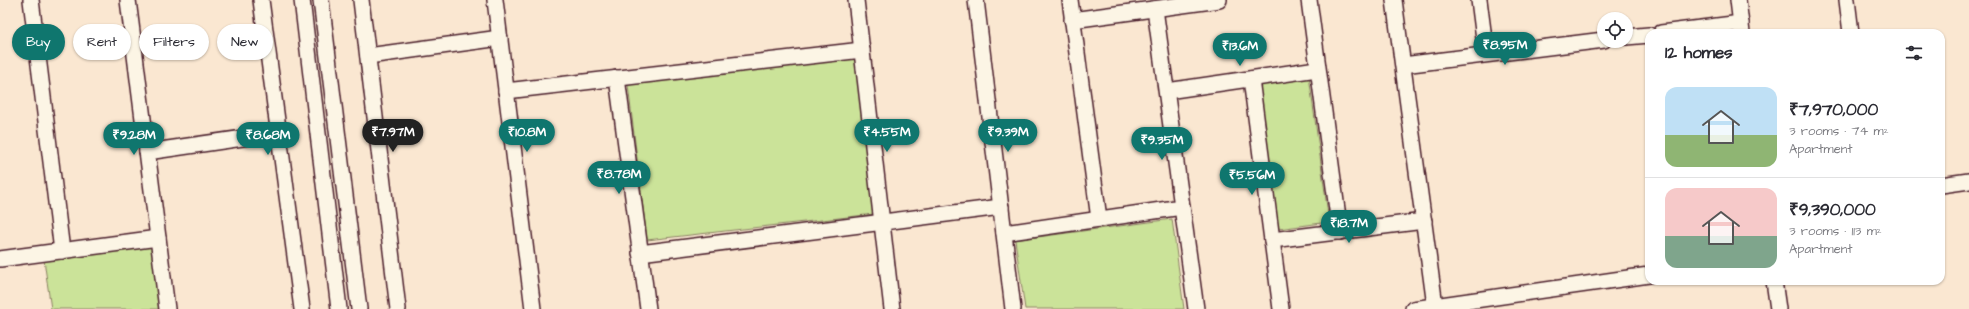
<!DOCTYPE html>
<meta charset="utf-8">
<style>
:root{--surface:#fff;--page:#f7f7f7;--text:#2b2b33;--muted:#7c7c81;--line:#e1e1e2;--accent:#0f766e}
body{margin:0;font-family:"Architects Daughter",sans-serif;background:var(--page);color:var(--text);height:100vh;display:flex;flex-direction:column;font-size:15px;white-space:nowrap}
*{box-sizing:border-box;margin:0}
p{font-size:13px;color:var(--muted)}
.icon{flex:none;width:22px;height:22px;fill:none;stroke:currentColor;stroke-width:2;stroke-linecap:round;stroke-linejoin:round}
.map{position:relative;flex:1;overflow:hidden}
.details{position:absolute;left:1645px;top:29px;width:300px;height:256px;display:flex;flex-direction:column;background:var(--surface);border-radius:12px;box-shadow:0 1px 3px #0004}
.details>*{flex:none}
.guide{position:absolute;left:12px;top:24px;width:380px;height:36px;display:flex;gap:8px}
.tools{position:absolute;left:1597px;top:12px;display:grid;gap:8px}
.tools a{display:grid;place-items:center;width:36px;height:36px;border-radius:50%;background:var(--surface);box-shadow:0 1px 3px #0004;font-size:20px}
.price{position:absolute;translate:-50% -34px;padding:0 9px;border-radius:14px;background:var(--accent);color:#fff;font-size:13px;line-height:26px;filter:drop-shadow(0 1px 2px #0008)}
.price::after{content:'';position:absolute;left:50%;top:24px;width:12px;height:9px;margin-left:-6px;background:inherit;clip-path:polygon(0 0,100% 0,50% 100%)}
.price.active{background:#222;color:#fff}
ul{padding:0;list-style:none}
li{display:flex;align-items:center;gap:12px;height:100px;padding:0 20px}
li+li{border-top:1px solid var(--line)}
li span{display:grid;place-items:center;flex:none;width:112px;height:80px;border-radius:12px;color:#555}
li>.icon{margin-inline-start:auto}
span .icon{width:48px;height:48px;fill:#fffc;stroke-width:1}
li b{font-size:17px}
h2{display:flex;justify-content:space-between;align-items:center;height:48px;padding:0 20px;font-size:17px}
.chip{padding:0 14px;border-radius:18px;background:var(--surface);box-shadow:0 1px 3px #0004;font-size:14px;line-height:36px}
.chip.active{background:var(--accent);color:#fff}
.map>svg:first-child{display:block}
</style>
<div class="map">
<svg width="1969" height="309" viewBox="0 0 1969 309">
<rect width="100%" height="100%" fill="#fae7d1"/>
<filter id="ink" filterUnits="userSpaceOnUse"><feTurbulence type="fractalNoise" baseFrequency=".025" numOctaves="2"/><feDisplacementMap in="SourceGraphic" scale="8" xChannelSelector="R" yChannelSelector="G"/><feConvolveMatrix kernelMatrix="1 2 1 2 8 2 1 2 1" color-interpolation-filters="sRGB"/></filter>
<g filter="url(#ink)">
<g fill="#cbe399" stroke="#8a8162">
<path d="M 856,58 L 874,214 L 647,240 L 628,85 Z"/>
<path d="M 1309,76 L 1329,222 L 1278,229 L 1258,83 Z"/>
<path d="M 1172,219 L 1184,309 L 1025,309 L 1015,240 Z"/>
<path d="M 154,246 L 162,309 L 51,309 L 44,260 Z"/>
</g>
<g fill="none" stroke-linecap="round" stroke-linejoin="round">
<defs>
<g id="minor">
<path d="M 31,0 L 62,251"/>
<path d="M 128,0 L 167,309"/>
<path d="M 261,0 L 302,309"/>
<path d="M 302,0 L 339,309"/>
<path d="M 321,0 L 359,309"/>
<path d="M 361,0 L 398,309"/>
<path d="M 495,0 L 533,309"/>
<path d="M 856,0 L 892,309"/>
<path d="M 976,0 L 1013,309"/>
<path d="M 1070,0 L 1099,219"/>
<path d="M 1309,0 L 1340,232"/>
<path d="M 1394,0 L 1435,306"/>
<path d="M 1479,0 L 1486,54"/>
<path d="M 1738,0 L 1742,33"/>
<path d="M 1847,0 L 1851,33"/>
<path d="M 1155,9 L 1196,309"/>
<path d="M 1072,20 L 1219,0"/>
<path d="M 1661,33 L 1741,23"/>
<path d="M 1626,37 L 1649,35"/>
<path d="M 368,56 L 500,38"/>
<path d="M 1403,65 L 1604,40"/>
<path d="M 617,78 L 648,309"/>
<path d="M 1251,79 L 1281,309"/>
<path d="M 506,91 L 862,50"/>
<path d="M 1167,91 L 1317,69"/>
<path d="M 147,152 L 278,133"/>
<path d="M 1941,185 L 1969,181"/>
<path d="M 1004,233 L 1182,207"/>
<path d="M 1272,240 L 1424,221"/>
<path d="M 640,253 L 1001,207"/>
<path d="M 0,259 L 158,238"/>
<path d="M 1774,281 L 1778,309"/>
<path d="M 1413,309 L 1649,275"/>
</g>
</defs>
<use href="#minor" stroke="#4a1f2b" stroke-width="18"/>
<use href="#minor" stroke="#fcf5e5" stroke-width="15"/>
</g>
</g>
</svg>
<div class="tools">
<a><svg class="icon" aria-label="locate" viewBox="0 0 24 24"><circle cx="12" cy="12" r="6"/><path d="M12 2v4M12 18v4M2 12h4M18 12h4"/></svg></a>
</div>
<b class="price" style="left:1505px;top:66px">₹8.95M</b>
<b class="price" style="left:1240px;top:67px">₹13.6M</b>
<b class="price active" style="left:393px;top:153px">₹7.97M</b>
<b class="price" style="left:527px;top:153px">₹10.8M</b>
<b class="price" style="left:887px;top:153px">₹4.55M</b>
<b class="price" style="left:1008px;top:153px">₹9.39M</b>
<b class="price" style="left:134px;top:156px">₹9.28M</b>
<b class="price" style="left:268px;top:156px">₹8.68M</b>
<b class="price" style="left:1162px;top:161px">₹9.35M</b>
<b class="price" style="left:619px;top:195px">₹8.78M</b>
<b class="price" style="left:1252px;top:196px">₹5.56M</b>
<b class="price" style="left:1349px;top:244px">₹18.7M</b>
<div class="guide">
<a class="chip active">Buy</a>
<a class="chip">Rent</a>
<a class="chip">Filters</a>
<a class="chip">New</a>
</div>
<section class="details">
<h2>12 homes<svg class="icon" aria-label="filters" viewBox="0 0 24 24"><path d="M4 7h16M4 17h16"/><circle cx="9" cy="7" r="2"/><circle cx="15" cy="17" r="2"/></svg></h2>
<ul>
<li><span style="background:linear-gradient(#bfe0f5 60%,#8fb573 0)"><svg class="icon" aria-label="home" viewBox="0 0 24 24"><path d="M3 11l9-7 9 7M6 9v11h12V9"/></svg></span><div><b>₹7,970,000</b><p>3 rooms · 74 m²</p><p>Apartment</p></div></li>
<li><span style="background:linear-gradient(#f6c9c9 60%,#7fa58c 0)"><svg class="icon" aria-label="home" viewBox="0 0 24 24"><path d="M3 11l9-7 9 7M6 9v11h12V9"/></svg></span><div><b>₹9,390,000</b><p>3 rooms · 113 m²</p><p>Apartment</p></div></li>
</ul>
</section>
</div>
